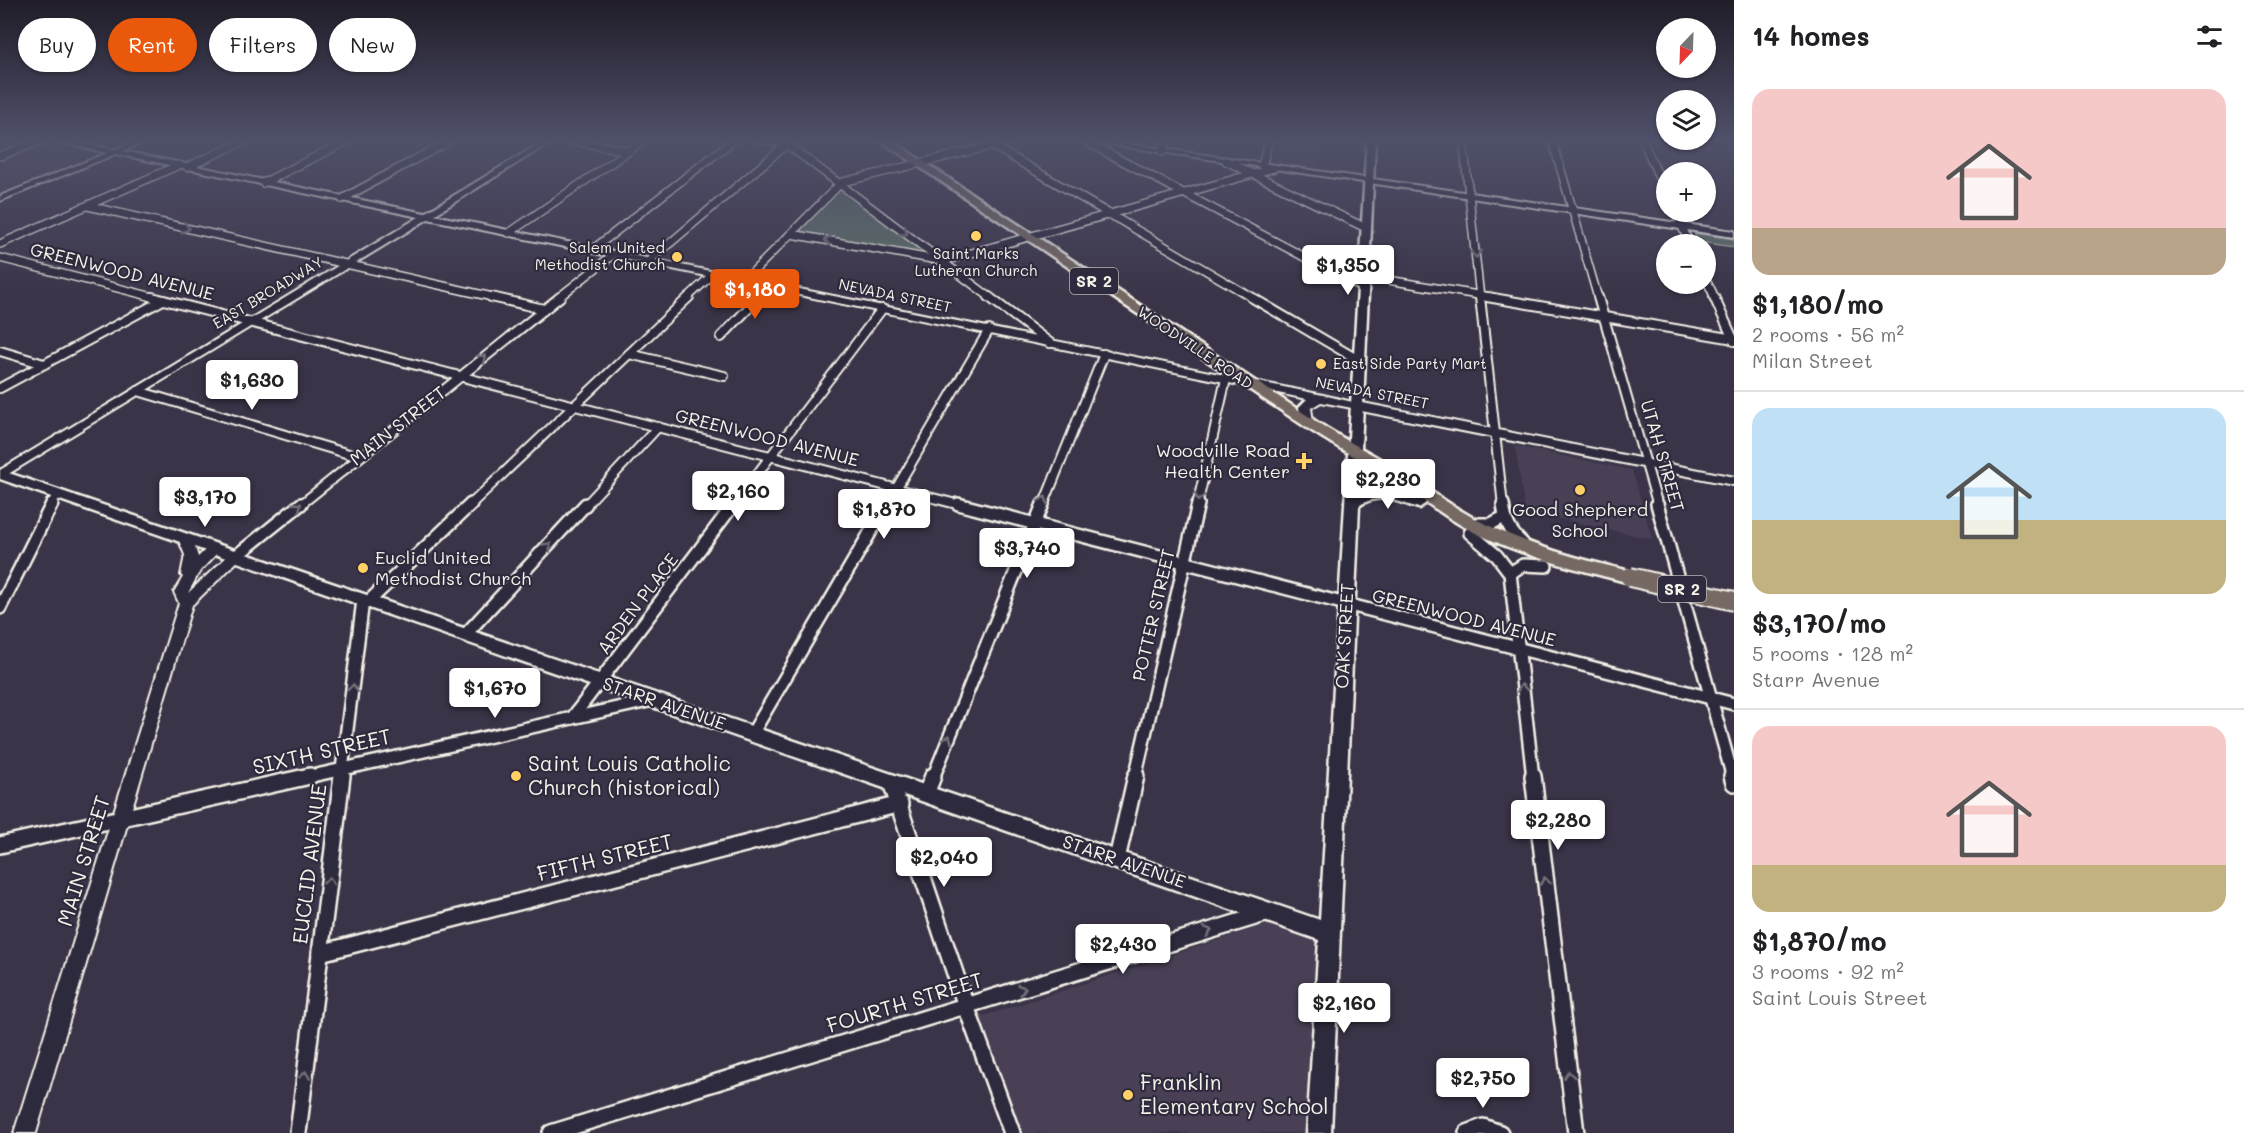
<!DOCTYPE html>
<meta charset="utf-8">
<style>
:root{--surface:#fff;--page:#f2f2f2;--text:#202124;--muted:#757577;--line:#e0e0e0;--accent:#ea580c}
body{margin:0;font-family:Mali,sans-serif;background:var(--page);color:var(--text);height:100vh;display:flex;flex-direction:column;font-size:22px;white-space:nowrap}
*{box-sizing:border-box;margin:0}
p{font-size:20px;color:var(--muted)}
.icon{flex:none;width:33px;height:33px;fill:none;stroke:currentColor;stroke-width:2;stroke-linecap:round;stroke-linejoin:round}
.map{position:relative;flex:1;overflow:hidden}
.sheet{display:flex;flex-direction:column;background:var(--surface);width:510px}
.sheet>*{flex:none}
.guide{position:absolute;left:18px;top:18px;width:570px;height:54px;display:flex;gap:12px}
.needle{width:39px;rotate:203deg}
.tools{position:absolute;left:1656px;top:18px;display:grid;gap:12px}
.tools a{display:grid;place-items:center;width:60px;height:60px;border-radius:50%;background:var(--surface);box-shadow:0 2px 4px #0004;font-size:30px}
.price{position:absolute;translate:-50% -51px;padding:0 14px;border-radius:6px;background:#fff;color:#222;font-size:20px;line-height:39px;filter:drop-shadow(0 2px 3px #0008)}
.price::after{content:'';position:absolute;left:50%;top:36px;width:18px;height:14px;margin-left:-9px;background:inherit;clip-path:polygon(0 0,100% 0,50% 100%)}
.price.selected{background:var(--accent);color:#fff}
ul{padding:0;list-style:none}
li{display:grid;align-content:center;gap:12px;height:318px;padding:0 18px}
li+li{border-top:2px solid var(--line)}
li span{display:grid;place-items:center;height:186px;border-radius:18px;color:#555}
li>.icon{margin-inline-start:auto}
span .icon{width:108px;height:108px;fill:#fffc;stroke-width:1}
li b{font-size:26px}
h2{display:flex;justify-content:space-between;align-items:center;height:72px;padding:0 18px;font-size:26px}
.pill{padding:0 21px;border-radius:27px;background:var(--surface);box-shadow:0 2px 4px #0004;font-size:21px;line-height:54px}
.pill.selected{background:var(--accent);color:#fff}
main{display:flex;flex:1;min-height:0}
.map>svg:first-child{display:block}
</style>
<main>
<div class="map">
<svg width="1734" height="1133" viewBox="0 0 1734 1133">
<rect width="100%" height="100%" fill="#3b3448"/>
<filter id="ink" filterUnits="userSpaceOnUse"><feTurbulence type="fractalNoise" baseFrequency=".0167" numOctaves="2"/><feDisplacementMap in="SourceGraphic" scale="12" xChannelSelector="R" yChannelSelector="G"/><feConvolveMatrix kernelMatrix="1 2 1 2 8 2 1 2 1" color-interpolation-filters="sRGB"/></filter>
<g filter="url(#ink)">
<g fill="#494056">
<path d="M 45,139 L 115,152 L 0,198 L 0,156 Z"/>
<path d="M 1272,139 L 1323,139 L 1319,173 L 1266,166 Z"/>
<path d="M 1515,446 L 1632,470 L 1652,539 L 1525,511 Z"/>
<path d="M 1268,924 L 1317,940 L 1304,1133 L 1020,1133 L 978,1018 Z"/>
</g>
<g fill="#5d6e65" stroke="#a8b0a6" stroke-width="1.5">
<path d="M 840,189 L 933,258 L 797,233 Z"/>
<path d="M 1694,233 L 1734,239 L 1734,247 L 1699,242 Z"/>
</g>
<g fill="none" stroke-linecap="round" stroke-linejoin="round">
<defs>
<g id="minor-far3">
<path d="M 564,139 L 629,151"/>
<path d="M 758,139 L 787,144"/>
<path d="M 780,139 L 991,298"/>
<path d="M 981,139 L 1253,298"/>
<path d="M 1463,139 L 1480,298"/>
<path d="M 1552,139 L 1598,298"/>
<path d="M 1642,139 L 1666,193"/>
<path d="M 1083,140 L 1363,288"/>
<path d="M 1162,152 L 1167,139"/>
<path d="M 0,156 L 45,139"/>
<path d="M 1226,161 L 1366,228"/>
<path d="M 1262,166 L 1269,139"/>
<path d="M 187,167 L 249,139"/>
<path d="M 263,183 L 351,139"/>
<path d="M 839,183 L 1019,139"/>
<path d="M 342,199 L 453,139"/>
<path d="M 88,206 L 497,298"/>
<path d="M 1675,212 L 1690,244"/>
<path d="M 509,233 L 646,139"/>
<path d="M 791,234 L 943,261 L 1274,168"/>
<path d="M 0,244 L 179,165"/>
<path d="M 592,250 L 735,139"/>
<path d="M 0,258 L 157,298"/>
<path d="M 649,261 L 787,144"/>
<path d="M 1364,276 L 1496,298"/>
<path d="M 1706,279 L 1715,298"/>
<path d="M 744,281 L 840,184"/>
<path d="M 558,298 L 614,254"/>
<path d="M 687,298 L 713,274"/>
<path d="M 758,298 L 770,286"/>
</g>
<g id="minor-far2">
<path d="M 152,297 L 964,506"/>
<path d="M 491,297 L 544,309"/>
<path d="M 989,297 L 1050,343"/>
<path d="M 1251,297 L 1360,361"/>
<path d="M 1480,297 L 1503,506"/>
<path d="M 1487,297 L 1734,339"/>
<path d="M 1598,297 L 1658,506"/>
<path d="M 1714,297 L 1734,341"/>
<path d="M 721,337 L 759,297"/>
<path d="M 0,351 L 44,364"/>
<path d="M 629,354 L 724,376"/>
<path d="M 0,388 L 163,300"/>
<path d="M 138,391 L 359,457"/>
<path d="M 1357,406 L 1734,481"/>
<path d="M 51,506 L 57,494"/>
<path d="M 299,506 L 560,297"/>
<path d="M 469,506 L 689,297"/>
<path d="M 585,506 L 658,427"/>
<path d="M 733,506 L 882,309"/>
<path d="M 886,506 L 989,330"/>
<path d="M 1043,506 L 1104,354"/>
<path d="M 1197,506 L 1226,379"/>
</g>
<g id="minor-far1">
<path d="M 958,504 L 1734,704"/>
<path d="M 1503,504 C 1505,522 1510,532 1523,544"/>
<path d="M 1657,504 L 1733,778"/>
<path d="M 1473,524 L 1491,524 L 1504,517"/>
<path d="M 1470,533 L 1497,556 L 1510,573 L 1533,778"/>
<path d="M 236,556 L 301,504"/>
<path d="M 1510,573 L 1523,565 L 1546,566"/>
<path d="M 368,602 L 471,504"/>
<path d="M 0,608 L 52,504"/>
<path d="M 465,635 L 586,504"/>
<path d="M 572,718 L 734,504"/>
<path d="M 752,734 L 887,504"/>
<path d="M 303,778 L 653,700"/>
<path d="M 341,778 L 363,600"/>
<path d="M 933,778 L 1043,504"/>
<path d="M 1135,778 L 1198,504"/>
</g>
<g id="minor">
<path d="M 1533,776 L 1576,1133"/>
<path d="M 1732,776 L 1734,783"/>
<path d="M 891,782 L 966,1006 L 1012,1133"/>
<path d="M 926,794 L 933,776"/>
<path d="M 0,845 L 310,776"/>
<path d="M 1117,859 L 1136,776"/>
<path d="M 320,953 L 900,804"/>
<path d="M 298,1133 L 342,776"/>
<path d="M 551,1133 L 1268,913"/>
<path d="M 1467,1133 L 1483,1127 L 1500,1133"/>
</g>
<g id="tertiary">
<path d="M 48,139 L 64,139 L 114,150 L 140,139 L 150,139 L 123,151 L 425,213 L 547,139 L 556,139 L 434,215 L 1323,395 L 1361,404 L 1363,406 L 1357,409 L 1321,402 L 1311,408 L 1313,422 L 1307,425 L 1301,422 L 1299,407 L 1307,399 L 428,219 L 0,479 L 0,470 L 419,217 L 116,154 L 0,201 L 0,196 L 107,153 Z"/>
<path d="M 1073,139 L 1094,139 L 1734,231 L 1734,237 Z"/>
<path d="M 185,534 L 192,538 L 198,557 L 209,546 L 219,546 L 221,549 L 200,571 L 188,593 L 231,553 L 236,551 L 243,556 L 192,605 L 36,1133 L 14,1133 L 179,603 L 174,592 L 183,577 L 181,575 L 185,555 L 178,538 Z"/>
</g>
<path id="secondary" d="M 1367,139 L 1375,139 L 1359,493 C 1382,485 1403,492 1424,500 L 1426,503 L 1419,508 C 1398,502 1379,491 1359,506 L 1331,1133 L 1307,1133 L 1319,940 L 0,479 L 0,470 L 1320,920 Z"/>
<path id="primary" d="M 878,139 L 889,139 L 1317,422 C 1340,437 1361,448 1384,461 C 1422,483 1455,511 1494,528 C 1538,548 1583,560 1630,571 L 1636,573 L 1638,577 L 1636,581 L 1630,583 C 1579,570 1530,558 1482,536 C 1443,518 1411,489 1374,468 C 1351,455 1329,442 1307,428 Z"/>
</defs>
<use href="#minor-far3" stroke="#f4f1e8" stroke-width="10"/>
<use href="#minor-far2" stroke="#f4f1e8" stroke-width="12"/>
<use href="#minor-far1" stroke="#f4f1e8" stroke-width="16"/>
<use href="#minor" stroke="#f4f1e8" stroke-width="20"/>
<use href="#tertiary" stroke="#f4f1e8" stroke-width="4"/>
<use href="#secondary" stroke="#f4f1e8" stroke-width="5"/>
<use href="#primary" stroke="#f4f1e8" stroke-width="5"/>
<use href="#minor-far3" stroke="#2f2a3d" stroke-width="7"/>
<use href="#minor-far2" stroke="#2f2a3d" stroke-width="8"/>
<use href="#minor-far1" stroke="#2f2a3d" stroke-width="11"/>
<use href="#minor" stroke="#2f2a3d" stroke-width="15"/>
<use href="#tertiary" fill="#2f2a3d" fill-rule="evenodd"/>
<use href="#secondary" fill="#2f2a3d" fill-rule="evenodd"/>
<use href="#primary" fill="#766964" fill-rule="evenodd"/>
<defs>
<path id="primary-bridge" d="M 1630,577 L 1734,601"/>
</defs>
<use href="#primary-bridge" stroke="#f4f1e8" stroke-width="22" stroke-linecap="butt"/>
<use href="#primary-bridge" stroke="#766964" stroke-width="18"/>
</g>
<defs><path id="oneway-chevron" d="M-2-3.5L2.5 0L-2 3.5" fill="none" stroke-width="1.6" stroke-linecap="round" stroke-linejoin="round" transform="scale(1.5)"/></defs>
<g stroke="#747079">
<use href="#oneway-chevron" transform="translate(186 228) rotate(13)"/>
<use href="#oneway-chevron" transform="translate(904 232) rotate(37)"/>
<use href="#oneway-chevron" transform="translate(828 240) rotate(-170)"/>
<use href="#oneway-chevron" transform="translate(1476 254) rotate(83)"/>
<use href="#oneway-chevron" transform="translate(483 358) rotate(-39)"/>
<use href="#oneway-chevron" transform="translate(1199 497) rotate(103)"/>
<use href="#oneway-chevron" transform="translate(1044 500) rotate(-68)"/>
<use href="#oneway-chevron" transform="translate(298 506) rotate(-39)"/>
<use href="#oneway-chevron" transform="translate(548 546) rotate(-47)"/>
<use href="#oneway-chevron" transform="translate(353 688) rotate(-83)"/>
<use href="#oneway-chevron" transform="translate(1522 688) rotate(-97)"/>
<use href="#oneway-chevron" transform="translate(948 739) rotate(-68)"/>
<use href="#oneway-chevron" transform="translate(329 881) rotate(-83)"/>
<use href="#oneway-chevron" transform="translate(1545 881) rotate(-97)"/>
<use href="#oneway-chevron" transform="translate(1208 931) rotate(-17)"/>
<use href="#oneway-chevron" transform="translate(1022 989) rotate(-17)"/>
<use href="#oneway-chevron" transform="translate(305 1075) rotate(-83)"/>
<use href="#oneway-chevron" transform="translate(1569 1075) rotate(-97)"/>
</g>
</g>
<linearGradient id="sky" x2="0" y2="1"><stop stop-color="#201d28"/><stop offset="0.47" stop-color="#4f506a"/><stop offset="1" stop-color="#4f506a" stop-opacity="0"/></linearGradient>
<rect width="1734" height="298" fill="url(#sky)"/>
<g fill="#ffd166" stroke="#2f2a3d" stroke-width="2">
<circle cx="976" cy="236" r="6"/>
<circle cx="677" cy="257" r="6"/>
<circle cx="1321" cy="364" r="6"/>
<path d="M1301 452h6v6h6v6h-6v6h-6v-6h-6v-6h6z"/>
<circle cx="1580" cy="490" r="6"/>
<circle cx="363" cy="568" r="6"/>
<circle cx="516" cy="776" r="6"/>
<circle cx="1128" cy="1095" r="6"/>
</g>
<g text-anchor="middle" stroke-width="4.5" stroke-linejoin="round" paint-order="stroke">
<g font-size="15" fill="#f4f1e8" stroke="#2f2a3d" text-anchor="end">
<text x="665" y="253">Salem United<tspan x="665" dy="17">Methodist Church</tspan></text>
<text x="976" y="259" text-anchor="middle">Saint Marks<tspan x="976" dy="17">Lutheran Church</tspan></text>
<text x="1333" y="369" text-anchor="start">East Side Party Mart</text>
</g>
<g font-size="15" fill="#f4f1e8" stroke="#2f2a3d">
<text transform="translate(268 293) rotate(-31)" y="5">EAST BROADWAY</text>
<text transform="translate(895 296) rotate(12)" y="5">NEVADA STREET</text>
<text transform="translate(1195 348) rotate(34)" y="5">WOODVILLE ROAD</text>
<text transform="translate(1372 393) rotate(11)" y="5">NEVADA STREET</text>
</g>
<g fill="#2f2a3d" stroke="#b9b5b5" stroke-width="1.5">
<rect x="1070" y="268" width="48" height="26" rx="4.5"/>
<rect x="1658" y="576" width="48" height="26" rx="4.5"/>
</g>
<g font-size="16" font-weight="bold" fill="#f4f1e8">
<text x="1094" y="287">SR 2</text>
<text x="1682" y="595">SR 2</text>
</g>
<g font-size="18" fill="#f4f1e8" stroke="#2f2a3d">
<text transform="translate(122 272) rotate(14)" y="6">GREENWOOD AVENUE</text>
<text transform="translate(398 426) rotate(-38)" y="6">MAIN STREET</text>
<text transform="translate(767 438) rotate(14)" y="6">GREENWOOD AVENUE</text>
<text transform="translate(1662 456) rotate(74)" y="6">UTAH STREET</text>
<text transform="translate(638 604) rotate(-53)" y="6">ARDEN PLACE</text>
<text transform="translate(1154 615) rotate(-77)" y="6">POTTER STREET</text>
<text transform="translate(1464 618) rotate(14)" y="6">GREENWOOD AVENUE</text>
<text transform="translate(1345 636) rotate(-87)" y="6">OAK STREET</text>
<text transform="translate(664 704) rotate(19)" y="6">STARR AVENUE</text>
<text transform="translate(1124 862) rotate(19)" y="6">STARR AVENUE</text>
</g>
<g font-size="18" fill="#f4f1e8" stroke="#2f2a3d" text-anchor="end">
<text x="1290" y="457">Woodville Road<tspan x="1290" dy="21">Health Center</tspan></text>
<text x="1580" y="516" text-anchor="middle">Good Shepherd<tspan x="1580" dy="21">School</tspan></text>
<text x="375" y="564" text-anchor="start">Euclid United<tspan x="375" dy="21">Methodist Church</tspan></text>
</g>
<g font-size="21" fill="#f4f1e8" stroke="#2f2a3d">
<text transform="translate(322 752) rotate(-13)" y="7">SIXTH STREET</text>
<text transform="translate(605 858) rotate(-14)" y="7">FIFTH STREET</text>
<text transform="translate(84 861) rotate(-73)" y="7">MAIN STREET</text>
<text transform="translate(310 864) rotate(-83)" y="7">EUCLID AVENUE</text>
<text transform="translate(905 1003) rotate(-17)" y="7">FOURTH STREET</text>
</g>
<g font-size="21" fill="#f4f1e8" stroke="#2f2a3d" text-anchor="start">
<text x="528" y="771">Saint Louis Catholic<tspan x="528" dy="24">Church (historical)</tspan></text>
<text x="1140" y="1090">Franklin<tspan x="1140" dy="24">Elementary School</tspan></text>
</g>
</g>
</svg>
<div class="tools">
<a><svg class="needle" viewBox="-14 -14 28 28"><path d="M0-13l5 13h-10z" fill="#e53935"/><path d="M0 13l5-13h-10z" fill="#757577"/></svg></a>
<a><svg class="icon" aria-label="layers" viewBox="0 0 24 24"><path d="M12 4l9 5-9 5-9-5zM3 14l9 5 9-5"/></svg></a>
<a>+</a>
<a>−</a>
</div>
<b class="price" style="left:1348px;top:296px">$1,350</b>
<b class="price selected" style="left:755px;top:320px">$1,180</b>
<b class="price" style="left:252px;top:411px">$1,630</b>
<b class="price" style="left:1388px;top:510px">$2,230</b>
<b class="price" style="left:738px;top:522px">$2,160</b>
<b class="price" style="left:205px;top:528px">$3,170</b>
<b class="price" style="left:884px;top:540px">$1,870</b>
<b class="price" style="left:1027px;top:579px">$3,740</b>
<b class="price" style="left:495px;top:719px">$1,670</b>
<b class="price" style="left:1558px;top:851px">$2,280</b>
<b class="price" style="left:944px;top:888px">$2,040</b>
<b class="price" style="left:1123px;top:975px">$2,430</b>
<b class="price" style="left:1344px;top:1034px">$2,160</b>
<b class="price" style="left:1483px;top:1109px">$2,750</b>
<div class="guide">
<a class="pill">Buy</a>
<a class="pill selected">Rent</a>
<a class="pill">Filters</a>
<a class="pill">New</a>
</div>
</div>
<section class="sheet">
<h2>14 homes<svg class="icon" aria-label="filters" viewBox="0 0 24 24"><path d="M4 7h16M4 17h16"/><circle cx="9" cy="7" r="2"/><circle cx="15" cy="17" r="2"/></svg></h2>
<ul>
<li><span style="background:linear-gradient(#f6c9c9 75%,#b9a48a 0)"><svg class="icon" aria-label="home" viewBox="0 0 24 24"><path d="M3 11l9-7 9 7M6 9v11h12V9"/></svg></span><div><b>$1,180/mo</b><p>2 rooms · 56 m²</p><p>Milan Street</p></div></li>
<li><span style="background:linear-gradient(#bfe0f5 60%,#c2b280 0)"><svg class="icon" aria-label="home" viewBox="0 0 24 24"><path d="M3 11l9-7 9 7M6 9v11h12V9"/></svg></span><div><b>$3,170/mo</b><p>5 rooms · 128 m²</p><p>Starr Avenue</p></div></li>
<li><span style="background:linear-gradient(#f6c9c9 75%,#c2b280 0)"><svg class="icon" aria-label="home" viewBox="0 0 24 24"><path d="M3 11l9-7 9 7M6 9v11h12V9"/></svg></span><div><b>$1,870/mo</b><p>3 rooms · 92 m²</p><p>Saint Louis Street</p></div></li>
</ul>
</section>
</main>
